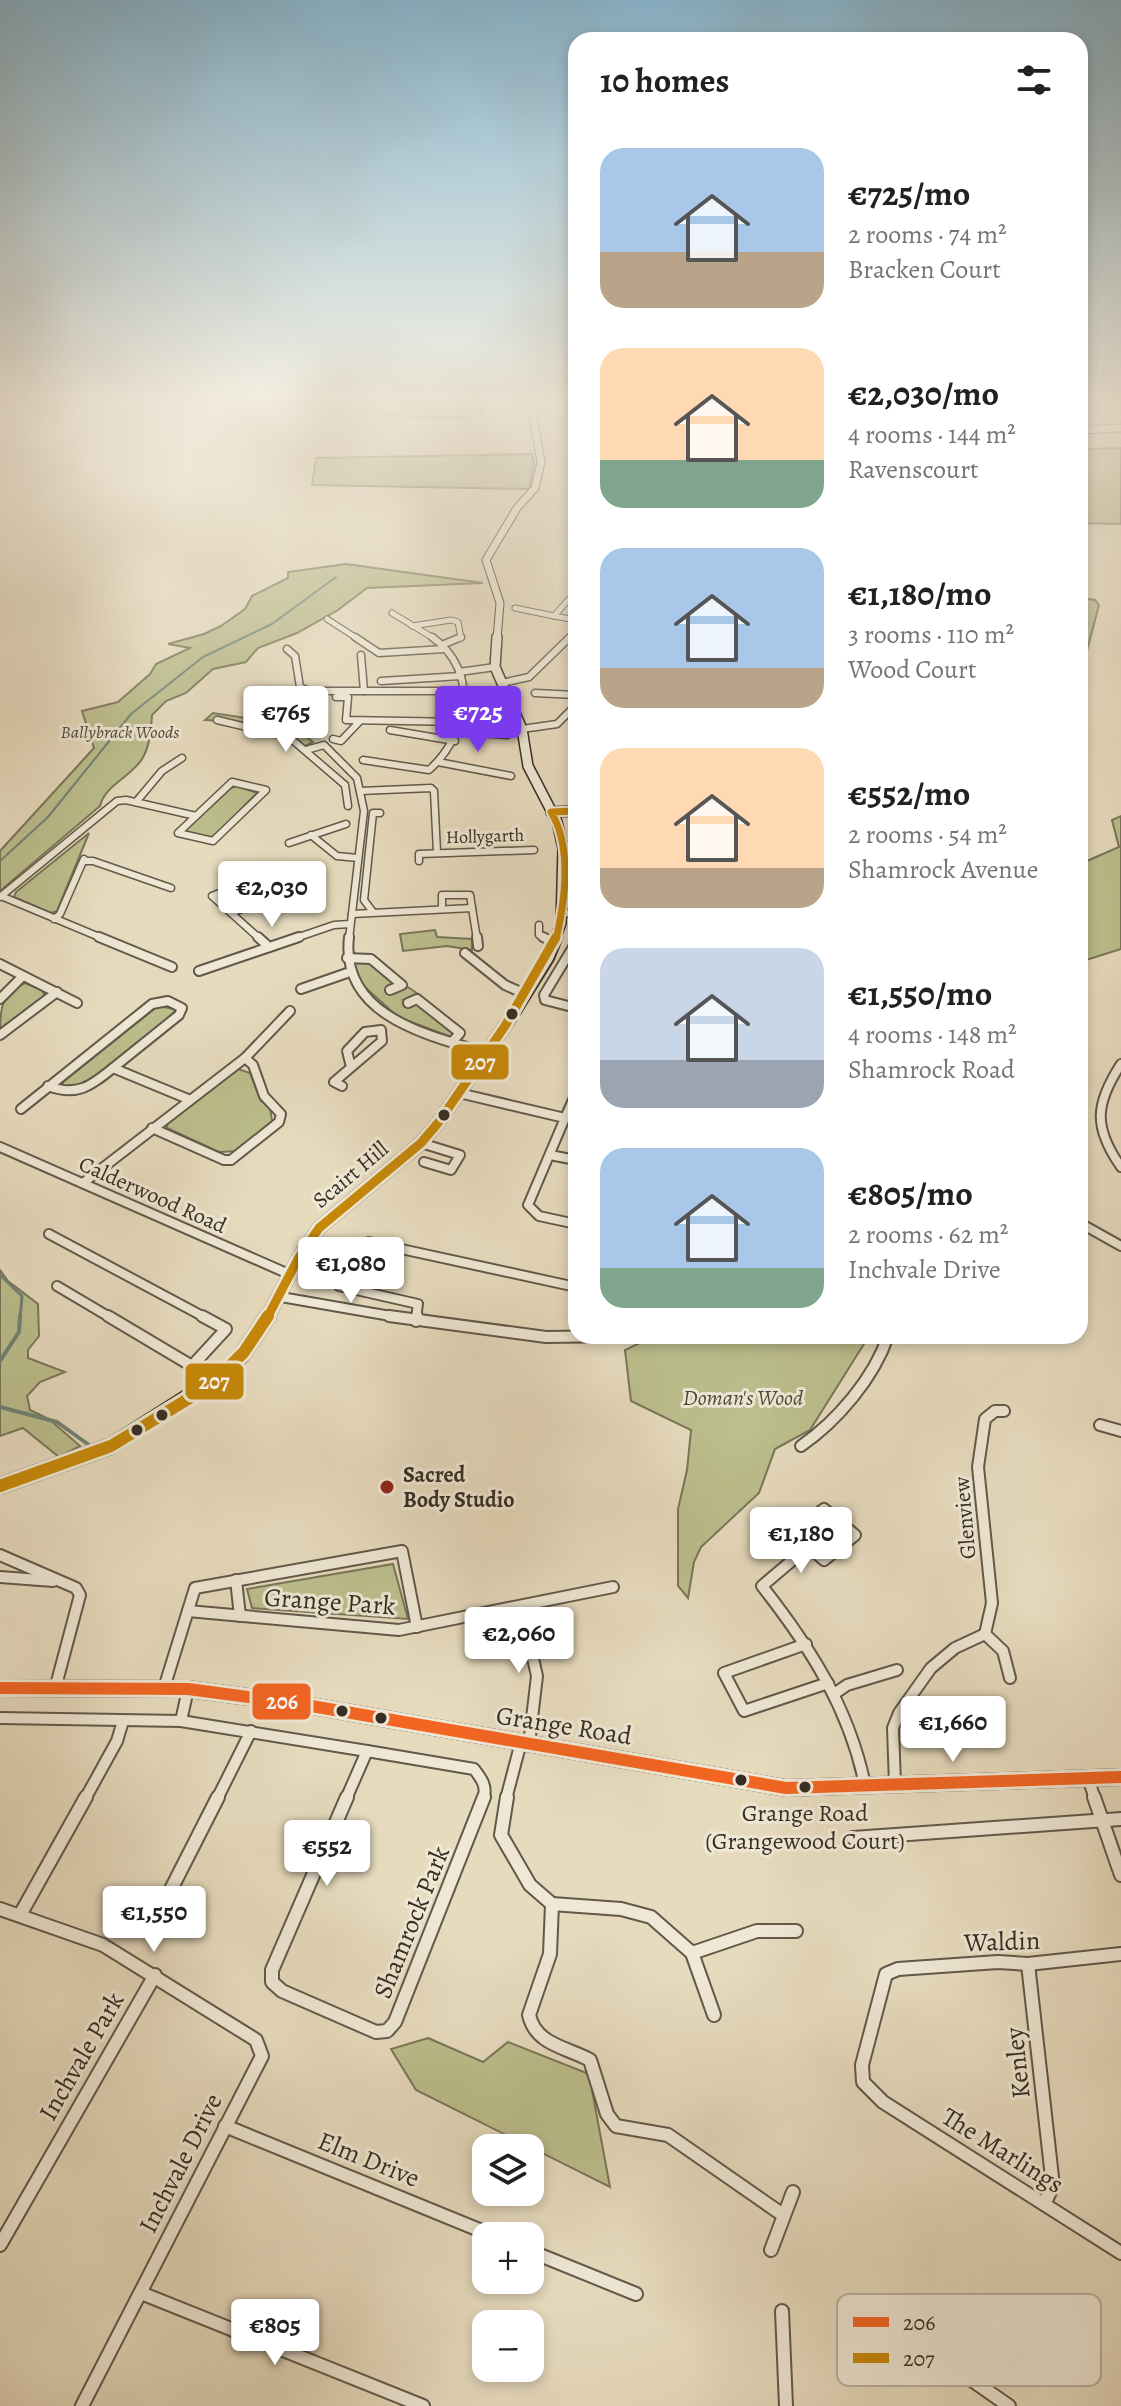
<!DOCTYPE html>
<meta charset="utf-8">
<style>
:root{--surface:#fff;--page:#f2f2f2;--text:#202124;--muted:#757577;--accent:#7c3aed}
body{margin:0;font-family:Alegreya,serif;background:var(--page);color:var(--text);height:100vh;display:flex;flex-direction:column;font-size:30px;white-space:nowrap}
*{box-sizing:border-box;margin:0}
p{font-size:26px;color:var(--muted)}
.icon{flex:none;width:44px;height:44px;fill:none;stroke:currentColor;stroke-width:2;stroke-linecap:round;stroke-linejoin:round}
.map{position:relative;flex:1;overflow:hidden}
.drawer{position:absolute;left:568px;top:32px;width:520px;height:1312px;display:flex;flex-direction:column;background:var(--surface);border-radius:24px;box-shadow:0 4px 12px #0003}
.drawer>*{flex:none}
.fabs{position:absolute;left:472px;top:2134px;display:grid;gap:16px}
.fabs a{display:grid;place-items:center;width:72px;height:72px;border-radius:16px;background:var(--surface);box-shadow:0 4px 12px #0003;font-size:40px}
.price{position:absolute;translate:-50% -68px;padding:0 18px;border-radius:8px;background:#fff;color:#222;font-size:26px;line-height:52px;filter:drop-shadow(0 2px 4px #0008)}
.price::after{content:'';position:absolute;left:50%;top:48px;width:24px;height:18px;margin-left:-12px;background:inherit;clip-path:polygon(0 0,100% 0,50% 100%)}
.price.on{background:var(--accent);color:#fff}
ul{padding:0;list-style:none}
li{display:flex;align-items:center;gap:24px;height:200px;padding:0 32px}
li span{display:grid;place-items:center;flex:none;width:224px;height:160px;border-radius:24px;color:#555}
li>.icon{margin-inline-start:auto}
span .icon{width:96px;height:96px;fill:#fffc;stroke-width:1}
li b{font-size:34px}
h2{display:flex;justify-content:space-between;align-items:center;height:96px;padding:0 32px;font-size:34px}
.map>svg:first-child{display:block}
</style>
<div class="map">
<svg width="1121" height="2406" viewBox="0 0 1121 2406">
<rect width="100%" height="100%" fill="#e7dbbe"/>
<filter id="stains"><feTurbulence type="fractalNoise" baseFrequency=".0025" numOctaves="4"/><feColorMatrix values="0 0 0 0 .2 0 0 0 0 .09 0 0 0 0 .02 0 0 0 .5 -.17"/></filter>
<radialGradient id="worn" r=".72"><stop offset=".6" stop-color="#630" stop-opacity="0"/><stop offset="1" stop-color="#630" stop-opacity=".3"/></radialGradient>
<g fill="#bcbe8d" stroke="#787658" stroke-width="2">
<path d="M 201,402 L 486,402 L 481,417 L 419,418 L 342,409 Z"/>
<path d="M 1080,445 L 1082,449 L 1121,448 L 1121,524 L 1080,523 L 1083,470 L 1080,469 Z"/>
<path d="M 532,454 L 534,463 L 529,489 L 312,485 L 316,458 Z"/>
<path d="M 346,564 L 483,583 L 367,588 L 338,610 L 297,633 L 258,648 L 246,662 L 213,669 L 186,693 L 166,701 L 152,715 C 151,730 150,746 142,759 C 131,777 105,785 100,806 L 0,891 L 0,851 L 94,748 L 82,711 L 118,702 L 150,674 L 156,664 L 190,648 L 168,644 L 204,634 L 221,626 L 245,609 L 252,596 L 288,578 L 288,572 Z"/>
<path d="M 1080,598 L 1095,600 L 1099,605 L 1080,677 Z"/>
<path d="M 213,713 C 246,719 287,720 313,742 L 305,746 C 276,725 238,721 205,720 Z"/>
<path d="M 237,786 L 257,793 L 212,839 L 187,834 L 187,829 L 231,788 Z"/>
<path d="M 1121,816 L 1121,949 L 1080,962 L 1080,864 L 1119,847 L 1112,820 Z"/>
<path d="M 89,833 L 57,911 L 51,913 L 14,897 L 16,892 Z"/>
<path d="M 254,882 L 260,883 L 272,893 L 232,909 L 218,898 Z"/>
<path d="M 435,930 L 437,937 L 472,939 L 472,950 L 447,946 L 403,951 L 400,934 Z"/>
<path d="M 368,960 L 393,983 L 388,986 L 394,992 L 408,987 L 418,994 L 403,1000 L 409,1005 L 417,1003 L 455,1031 L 451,1037 L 398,1017 L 356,979 L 354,963 Z"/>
<path d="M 25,983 L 42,990 L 45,996 L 0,1032 C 0,1010 1,992 25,983 Z"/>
<path d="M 158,1006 L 174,1009 L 175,1013 L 81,1089 L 63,1087 L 63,1082 Z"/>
<path d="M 235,1068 L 250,1073 L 261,1101 L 270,1107 L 272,1121 L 238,1151 L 219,1152 L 167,1128 L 167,1122 Z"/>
<path d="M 0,1270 L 8,1281 L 38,1304 L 39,1336 L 28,1350 L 28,1358 L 65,1372 L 40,1382 L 27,1396 L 30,1410 L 49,1419 L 80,1446 L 59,1457 L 23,1428 L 0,1436 Z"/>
<path d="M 654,1336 L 869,1336 L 810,1430 L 775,1449 L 759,1493 L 701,1547 L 694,1562 L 688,1598 L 678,1586 L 678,1509 L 687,1470 L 691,1430 L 631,1401 L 625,1350 Z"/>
<path d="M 393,1564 L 408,1619 L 252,1608 L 247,1589 Z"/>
<path d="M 428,2038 L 483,2062 L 508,2042 L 589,2074 L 610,2187 L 416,2090 L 391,2049 Z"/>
</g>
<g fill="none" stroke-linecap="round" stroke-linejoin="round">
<path stroke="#708375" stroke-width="2" d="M 0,861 L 48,817 L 131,714 L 203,657 L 272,624 L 336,577"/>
<path stroke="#708375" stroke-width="3" d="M 0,1275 L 22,1296 L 20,1318"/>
<g stroke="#708375" stroke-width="4">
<path d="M 0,1361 L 19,1332 L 20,1316"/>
<path d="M 0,1407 L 57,1422 L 89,1445"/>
</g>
<defs>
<g id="street-far4">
<path d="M 515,608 L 554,616 L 569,599"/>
<path d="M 392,613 L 435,639"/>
<path d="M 554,616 L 576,620"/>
<path d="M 327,619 L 358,639"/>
<path d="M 412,626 L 451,620 L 458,622 L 461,638 L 457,639"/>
<path d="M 567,639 L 576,631"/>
</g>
<g id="street-far3">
<path d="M 355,637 L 379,653 L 444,649"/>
<path d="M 442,645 L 461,637"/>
<path d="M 287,649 L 295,656 L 300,687 L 309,691 L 464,691"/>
<path d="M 361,655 L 364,691"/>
<path d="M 459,672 L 495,667"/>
<path d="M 381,681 L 461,676"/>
<path d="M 502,683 L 529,677 L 570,637"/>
<path d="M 535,693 L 576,695"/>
<path d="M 336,697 L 348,697 L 346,720 L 462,722"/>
<path d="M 466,704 L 500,703"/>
<path d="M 217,720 L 289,737 L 345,785 L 348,806"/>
<path d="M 522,729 L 557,724 L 576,705"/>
<path d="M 390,730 L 455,741"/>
<path d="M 459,732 L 508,735"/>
<path d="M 333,739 L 341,741 L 359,722"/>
<path d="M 306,750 L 324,745 L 357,778 L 364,811 L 349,939"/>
<path d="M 363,760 L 429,770 C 468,735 481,672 432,637"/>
<path d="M 438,762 L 511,776"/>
<path d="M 232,782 L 266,790 L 213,841 L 178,833 Z"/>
<path d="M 360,791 L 431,788 L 434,791 L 437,853"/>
<path d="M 136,802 L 162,771 L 182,758"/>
<path d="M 311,835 L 337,856 L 358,858"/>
<path d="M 289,843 L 346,824"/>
<path d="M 84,861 L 93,861 L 171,888"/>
<path d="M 419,861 L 419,854 L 534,850"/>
<path d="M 260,877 L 280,894 L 231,913 L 212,896 Z"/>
<path d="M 1,896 L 104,939"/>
<path d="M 0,897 L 117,801 L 126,800 L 196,816"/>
<path d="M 442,909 L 442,895 L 470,895 L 472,908"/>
<path d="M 373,912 L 364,900 L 373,813 L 380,813"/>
<path d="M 231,913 L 260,939"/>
<path d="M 562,913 L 576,914"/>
<path d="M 352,914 L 472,908 L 477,939"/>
<path d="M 54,919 L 60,914 L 84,859"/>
<path d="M 539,925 L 539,935 L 547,939"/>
<path d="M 293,939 L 334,925 L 350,924"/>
</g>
<g id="street-far2">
<path d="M 99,937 L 172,967"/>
<path d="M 258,937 L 269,947"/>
<path d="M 349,937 C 340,1016 427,1035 487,1053"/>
<path d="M 477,937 L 478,946"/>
<path d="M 543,937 L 555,943"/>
<path d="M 576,942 L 544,995 L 545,1000 L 576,1008"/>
<path d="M 465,953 L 505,985 L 525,994"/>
<path d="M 347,958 L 371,959 L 402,985 L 390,990"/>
<path d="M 0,964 L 77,1003"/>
<path d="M 199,971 L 299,937"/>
<path d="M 301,989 L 347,973"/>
<path d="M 0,999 L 23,976"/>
<path d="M 408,1003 L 417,999 L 460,1033 L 452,1042"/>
<path d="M 0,1035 L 57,992"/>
<path d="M 1121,1064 C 1095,1104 1093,1127 1121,1167"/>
<path d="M 48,1086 C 77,1097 91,1086 113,1068 L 188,1099"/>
<path d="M 342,1086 L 334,1082 L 382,1041 L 381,1030 L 365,1032 L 347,1051 L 351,1067"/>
<path d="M 459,1093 L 565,1118 L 528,1205 L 539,1216 L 576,1224"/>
<path d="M 21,1109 L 152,1004 L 168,1001 L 182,1008 L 179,1015 L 113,1068"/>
<path d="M 565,1118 L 576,1093"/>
<path d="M 152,1128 L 224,1160 L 231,1160 L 279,1122 L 281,1114 L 264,1096 L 253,1065 L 245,1058"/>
<path d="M 421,1143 L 460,1155 L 451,1170 L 424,1162"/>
<path d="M 0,1147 L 291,1275"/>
<path d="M 550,1155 L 576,1160"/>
<path d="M 83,1183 L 245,1058 L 290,1011"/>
<path d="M 1080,1223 L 1121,1246"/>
<path d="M 49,1234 L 206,1318"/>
<path d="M 369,1242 L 576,1287"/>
<path d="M 342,1279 L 339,1286 L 418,1304 L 416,1318"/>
<path d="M 57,1286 L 111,1318"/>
<path d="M 281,1297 L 402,1318"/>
</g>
<g id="street-far1">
<path d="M 108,1316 L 192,1366 L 226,1329 L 202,1316"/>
<path d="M 389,1316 L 546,1337 L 622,1336"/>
<path d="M 416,1321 L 417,1316"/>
<path d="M 192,1366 L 191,1376 L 204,1387"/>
<path d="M 1004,1411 L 995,1411 L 985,1419 L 978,1467 L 992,1603 L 985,1634 L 1003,1651 L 1010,1678"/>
<path d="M 1100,1425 L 1121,1431"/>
<path d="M 801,1446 C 837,1421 874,1378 888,1336"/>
<path d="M 824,1509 L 855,1535 L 824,1560 L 793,1533 Z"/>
<path d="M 808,1547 L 762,1586 C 810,1647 849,1708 865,1785"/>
<path d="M 0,1555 L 76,1588 L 80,1595 L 55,1689"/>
<path d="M 0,1577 L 53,1581"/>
<path d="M 236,1580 L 240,1616"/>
<path d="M 521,1606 L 537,1676 L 529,1744"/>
<path d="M 188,1611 L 399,1630 L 613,1587"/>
<path d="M 806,1644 L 724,1673 L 744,1711 L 828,1683"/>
<path d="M 164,1688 L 195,1588 L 402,1551 L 417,1627"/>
<path d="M 834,1694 L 847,1685 L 897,1670"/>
<path d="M 0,1718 L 181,1721 L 367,1751"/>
<path d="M 181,1721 L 188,1689"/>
<path d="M 367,1751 L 474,1769 C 481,1778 488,1787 483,1799"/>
<path d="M 1088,1778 L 1095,1799"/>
<path d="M 895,1785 L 893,1728 L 899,1713 L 931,1668 L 955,1648 L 985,1634"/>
<path d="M 85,1799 L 117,1741 L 123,1721"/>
<path d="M 217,1799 L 251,1731"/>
<path d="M 346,1799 L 367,1751"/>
<path d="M 506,1799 L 521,1742"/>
</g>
<g id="street">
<path d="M 347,1797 L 272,1970 L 272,1982 L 282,1991 L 376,2032 L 387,2031 L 395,2022 L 484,1797"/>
<path d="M 507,1797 L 501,1835 L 530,1885 L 552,1904 L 621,1909 L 651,1917 L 692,1953 L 757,1931 L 796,1931"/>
<path d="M 1094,1797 L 1121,1875"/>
<path d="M 853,1838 L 1121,1819"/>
<path d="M 552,1904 L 550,1954 L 529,2015 C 536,2045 566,2047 590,2060 L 607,2114 L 616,2126 L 668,2135 L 783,2215"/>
<path d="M 0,1909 L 103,1945 L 256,2040 L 262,2056 L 82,2406"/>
<path d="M 161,1909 L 218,1797"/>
<path d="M 20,1915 L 86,1797"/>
<path d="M 692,1953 L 714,2015"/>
<path d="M 1121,1954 L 1028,1964 L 998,1962 L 898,1969 L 886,1974 L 862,2065 L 863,2082 L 883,2102 L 1121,2253"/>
<path d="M 1028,1964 L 1053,2186 L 1044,2204"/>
<path d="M 225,2126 L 494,2236"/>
<path d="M 0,2245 L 155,1975"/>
<path d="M 771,2250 L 793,2192"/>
<path d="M 530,2251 L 636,2294"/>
<path d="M 141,2293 L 423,2406"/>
<path d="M 782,2311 L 786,2406"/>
<path d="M 883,2318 L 1009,2406"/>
</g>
<g id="secondary-far3">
<path d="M 1080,430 L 1121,428"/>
<path d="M 497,639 L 500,603 L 486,560 L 517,508 L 535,488 L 541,462 L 533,416 L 540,402"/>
</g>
<g id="secondary-far2">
<path d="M 497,637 L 495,667 L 522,729 L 528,766 L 557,822 L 563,848 L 561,923 L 555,939"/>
<path d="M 551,812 L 576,811"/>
</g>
<path id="secondary-far1" d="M 267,1318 L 298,1259 L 319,1228 L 421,1143 L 438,1123 L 505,1026 L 548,957 L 556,937"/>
<g id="secondary">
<path d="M 0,1486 L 111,1446 L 223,1375 L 244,1352 L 268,1316"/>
<path d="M 0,1688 L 188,1689 L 294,1703 L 786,1788 L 1121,1777"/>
</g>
</defs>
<use href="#street-far4" stroke="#62584a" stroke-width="7"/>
<use href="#street-far3" stroke="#62584a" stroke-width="9"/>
<use href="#street-far2" stroke="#62584a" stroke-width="12"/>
<use href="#street-far1" stroke="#62584a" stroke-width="14"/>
<use href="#street" stroke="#62584a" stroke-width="16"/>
<use href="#secondary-far3" stroke="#352d23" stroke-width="9"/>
<use href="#secondary-far2" stroke="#352d23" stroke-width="12"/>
<use href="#secondary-far1" stroke="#352d23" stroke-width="15"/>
<use href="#secondary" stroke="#352d23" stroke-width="18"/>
<use href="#street-far4" stroke="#efe8d5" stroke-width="5"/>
<use href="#street-far3" stroke="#efe8d5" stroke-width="6"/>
<use href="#street-far2" stroke="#efe8d5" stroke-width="8"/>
<use href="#street-far1" stroke="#efe8d5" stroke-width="10"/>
<use href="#street" stroke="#efe8d5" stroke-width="12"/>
<use href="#secondary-far3" stroke="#efe8d5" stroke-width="7"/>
<use href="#secondary-far2" stroke="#efe8d5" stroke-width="9"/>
<use href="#secondary-far1" stroke="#efe8d5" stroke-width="11"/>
<use href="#secondary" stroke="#efe8d5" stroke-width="14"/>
<defs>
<path id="bus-1" d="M 0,1688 L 188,1689 L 294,1703 L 786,1788 L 1121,1777"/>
<path id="bus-2-far2" d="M 556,939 C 565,901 572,847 551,812 L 576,811"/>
<path id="bus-2-far1" d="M 267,1318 L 298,1259 L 319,1228 L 421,1143 L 438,1123 L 505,1026 L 556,937"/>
<path id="bus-2" d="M 0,1486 L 111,1446 L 211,1385 L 244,1352 L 268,1316"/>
</defs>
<use href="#bus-1" stroke="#efe8d5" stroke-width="18"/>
<use href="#bus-2-far2" stroke="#efe8d5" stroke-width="11"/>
<use href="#bus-2-far1" stroke="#efe8d5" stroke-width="15"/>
<use href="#bus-2" stroke="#efe8d5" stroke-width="18"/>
<use href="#bus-1" stroke="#f26522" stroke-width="12"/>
<use href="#bus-2-far2" stroke="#c68809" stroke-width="7"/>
<use href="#bus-2-far1" stroke="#c68809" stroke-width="9"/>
<use href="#bus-2" stroke="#c68809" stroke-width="12"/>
</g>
<linearGradient id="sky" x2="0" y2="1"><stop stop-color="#88b7d0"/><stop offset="0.54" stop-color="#f4efe2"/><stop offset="1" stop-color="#f4efe2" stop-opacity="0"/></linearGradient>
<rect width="1121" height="739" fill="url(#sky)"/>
<g fill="#352d23" stroke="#efe8d5" stroke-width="3">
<circle cx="512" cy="1014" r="7"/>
<circle cx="444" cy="1115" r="7"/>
<circle cx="162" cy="1415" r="7"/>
<circle cx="137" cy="1430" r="7"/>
<circle cx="342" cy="1711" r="7"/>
<circle cx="381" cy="1718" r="7"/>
<circle cx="741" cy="1780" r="7"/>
<circle cx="805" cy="1787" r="7"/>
</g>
<circle fill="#8f2418" stroke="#efe8d5" stroke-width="3" cx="387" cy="1487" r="8"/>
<g text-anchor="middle" stroke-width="6" stroke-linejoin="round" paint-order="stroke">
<g font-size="18" font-style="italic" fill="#504a38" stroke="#efe8d5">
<text x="120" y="738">Ballybrack Woods</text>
</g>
<g font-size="18" fill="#352d23" stroke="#efe8d5">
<text transform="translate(485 836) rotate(-2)" y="6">Hollygarth</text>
</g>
<g font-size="22" fill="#352d23" stroke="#efe8d5">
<text transform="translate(350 1174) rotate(-40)" y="8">Scairt Hill</text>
<text transform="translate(153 1194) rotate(24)" y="8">Calderwood Road</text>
<text transform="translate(964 1518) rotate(-95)" y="8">Glenview</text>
</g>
<g font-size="22" font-style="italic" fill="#504a38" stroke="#efe8d5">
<text x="743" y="1405">Doman's Wood</text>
</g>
<g font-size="22" font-weight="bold" fill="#352d23" stroke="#efe8d5" text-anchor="start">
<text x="403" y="1482">Sacred<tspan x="403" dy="25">Body Studio</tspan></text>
</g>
<g font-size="24" fill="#352d23" stroke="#efe8d5">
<text x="805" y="1821">Grange Road<tspan x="805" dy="28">(Grangewood Court)</tspan></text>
</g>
<g font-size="26" fill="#352d23" stroke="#efe8d5">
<text transform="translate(330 1601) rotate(4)" y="9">Grange Park</text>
<text transform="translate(564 1725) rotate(9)" y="9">Grange Road</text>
<text transform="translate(411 1922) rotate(-68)" y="9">Shamrock Park</text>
<text transform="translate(1002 1941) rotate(-2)" y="9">Waldin</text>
<text transform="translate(81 2056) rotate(-60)" y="9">Inchvale Park</text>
<text transform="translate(1017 2063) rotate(-96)" y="9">Kenley</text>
<text transform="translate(1003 2150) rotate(32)" y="9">The Marlings</text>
<text transform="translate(369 2159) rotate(22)" y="9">Elm Drive</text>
<text transform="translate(180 2163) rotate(-63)" y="9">Inchvale Drive</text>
</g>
</g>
<rect x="837" y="2294" width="264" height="92" rx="12" fill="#efe8d5" stroke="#b7b0a0" stroke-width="2"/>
<rect x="853" y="2317" width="36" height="10" fill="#f26522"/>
<rect x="853" y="2353" width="36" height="10" fill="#c68809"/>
<g font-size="22" fill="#352d23">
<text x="903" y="2330">206</text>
<text x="903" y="2366">207</text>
</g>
<g stroke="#efe8d5" stroke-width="3">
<rect x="450" y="1043" width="60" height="38" rx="8" fill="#c68809"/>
<rect x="184" y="1362" width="61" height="39" rx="8" fill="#c68809"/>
<rect x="251" y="1682" width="61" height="39" rx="8" fill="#f26522"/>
</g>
<g font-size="22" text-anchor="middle" font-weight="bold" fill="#fff">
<text x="480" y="1070">207</text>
<text x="214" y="1389">207</text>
<text x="282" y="1709">206</text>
</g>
<rect width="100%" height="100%" filter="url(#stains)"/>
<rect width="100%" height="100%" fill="url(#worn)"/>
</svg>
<div class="fabs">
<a><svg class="icon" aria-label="layers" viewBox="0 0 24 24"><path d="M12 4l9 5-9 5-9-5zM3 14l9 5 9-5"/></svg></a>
<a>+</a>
<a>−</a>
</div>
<b class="price" style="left:286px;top:754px">€765</b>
<b class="price on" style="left:478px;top:754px">€725</b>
<b class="price" style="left:272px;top:929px">€2,030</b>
<b class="price" style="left:351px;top:1305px">€1,080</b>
<b class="price" style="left:801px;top:1575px">€1,180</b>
<b class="price" style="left:519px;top:1675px">€2,060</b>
<b class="price" style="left:953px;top:1764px">€1,660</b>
<b class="price" style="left:327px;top:1888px">€552</b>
<b class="price" style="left:154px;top:1954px">€1,550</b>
<b class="price" style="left:275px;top:2367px">€805</b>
<section class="drawer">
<h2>10 homes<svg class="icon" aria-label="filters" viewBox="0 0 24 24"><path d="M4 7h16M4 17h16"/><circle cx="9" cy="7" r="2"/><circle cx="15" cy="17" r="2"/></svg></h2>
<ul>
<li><span style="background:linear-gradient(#a9c7e8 65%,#b9a48a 0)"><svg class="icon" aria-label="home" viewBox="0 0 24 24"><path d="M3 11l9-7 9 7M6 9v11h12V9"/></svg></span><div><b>€725/mo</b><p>2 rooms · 74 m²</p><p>Bracken Court</p></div></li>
<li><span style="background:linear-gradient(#ffd9b3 70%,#7fa58c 0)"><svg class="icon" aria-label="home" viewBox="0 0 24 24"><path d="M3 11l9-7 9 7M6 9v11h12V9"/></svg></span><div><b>€2,030/mo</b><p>4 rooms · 144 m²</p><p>Ravenscourt</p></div></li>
<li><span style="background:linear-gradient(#a9c7e8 75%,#b9a48a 0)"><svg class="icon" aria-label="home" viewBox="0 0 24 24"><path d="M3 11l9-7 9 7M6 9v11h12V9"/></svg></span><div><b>€1,180/mo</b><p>3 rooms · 110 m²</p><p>Wood Court</p></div></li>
<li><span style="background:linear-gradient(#ffd9b3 75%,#b9a48a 0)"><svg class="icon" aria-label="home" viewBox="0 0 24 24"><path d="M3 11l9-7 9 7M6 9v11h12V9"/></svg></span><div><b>€552/mo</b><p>2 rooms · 54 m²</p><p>Shamrock Avenue</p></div></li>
<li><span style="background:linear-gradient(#c9d6e8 70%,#9aa5b1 0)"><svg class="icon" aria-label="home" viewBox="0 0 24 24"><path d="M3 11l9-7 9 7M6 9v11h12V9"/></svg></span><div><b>€1,550/mo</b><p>4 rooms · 148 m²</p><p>Shamrock Road</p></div></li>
<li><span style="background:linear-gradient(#a9c7e8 75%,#7fa58c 0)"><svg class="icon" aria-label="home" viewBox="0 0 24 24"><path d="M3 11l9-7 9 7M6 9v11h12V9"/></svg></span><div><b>€805/mo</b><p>2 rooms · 62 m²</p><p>Inchvale Drive</p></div></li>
</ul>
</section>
</div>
